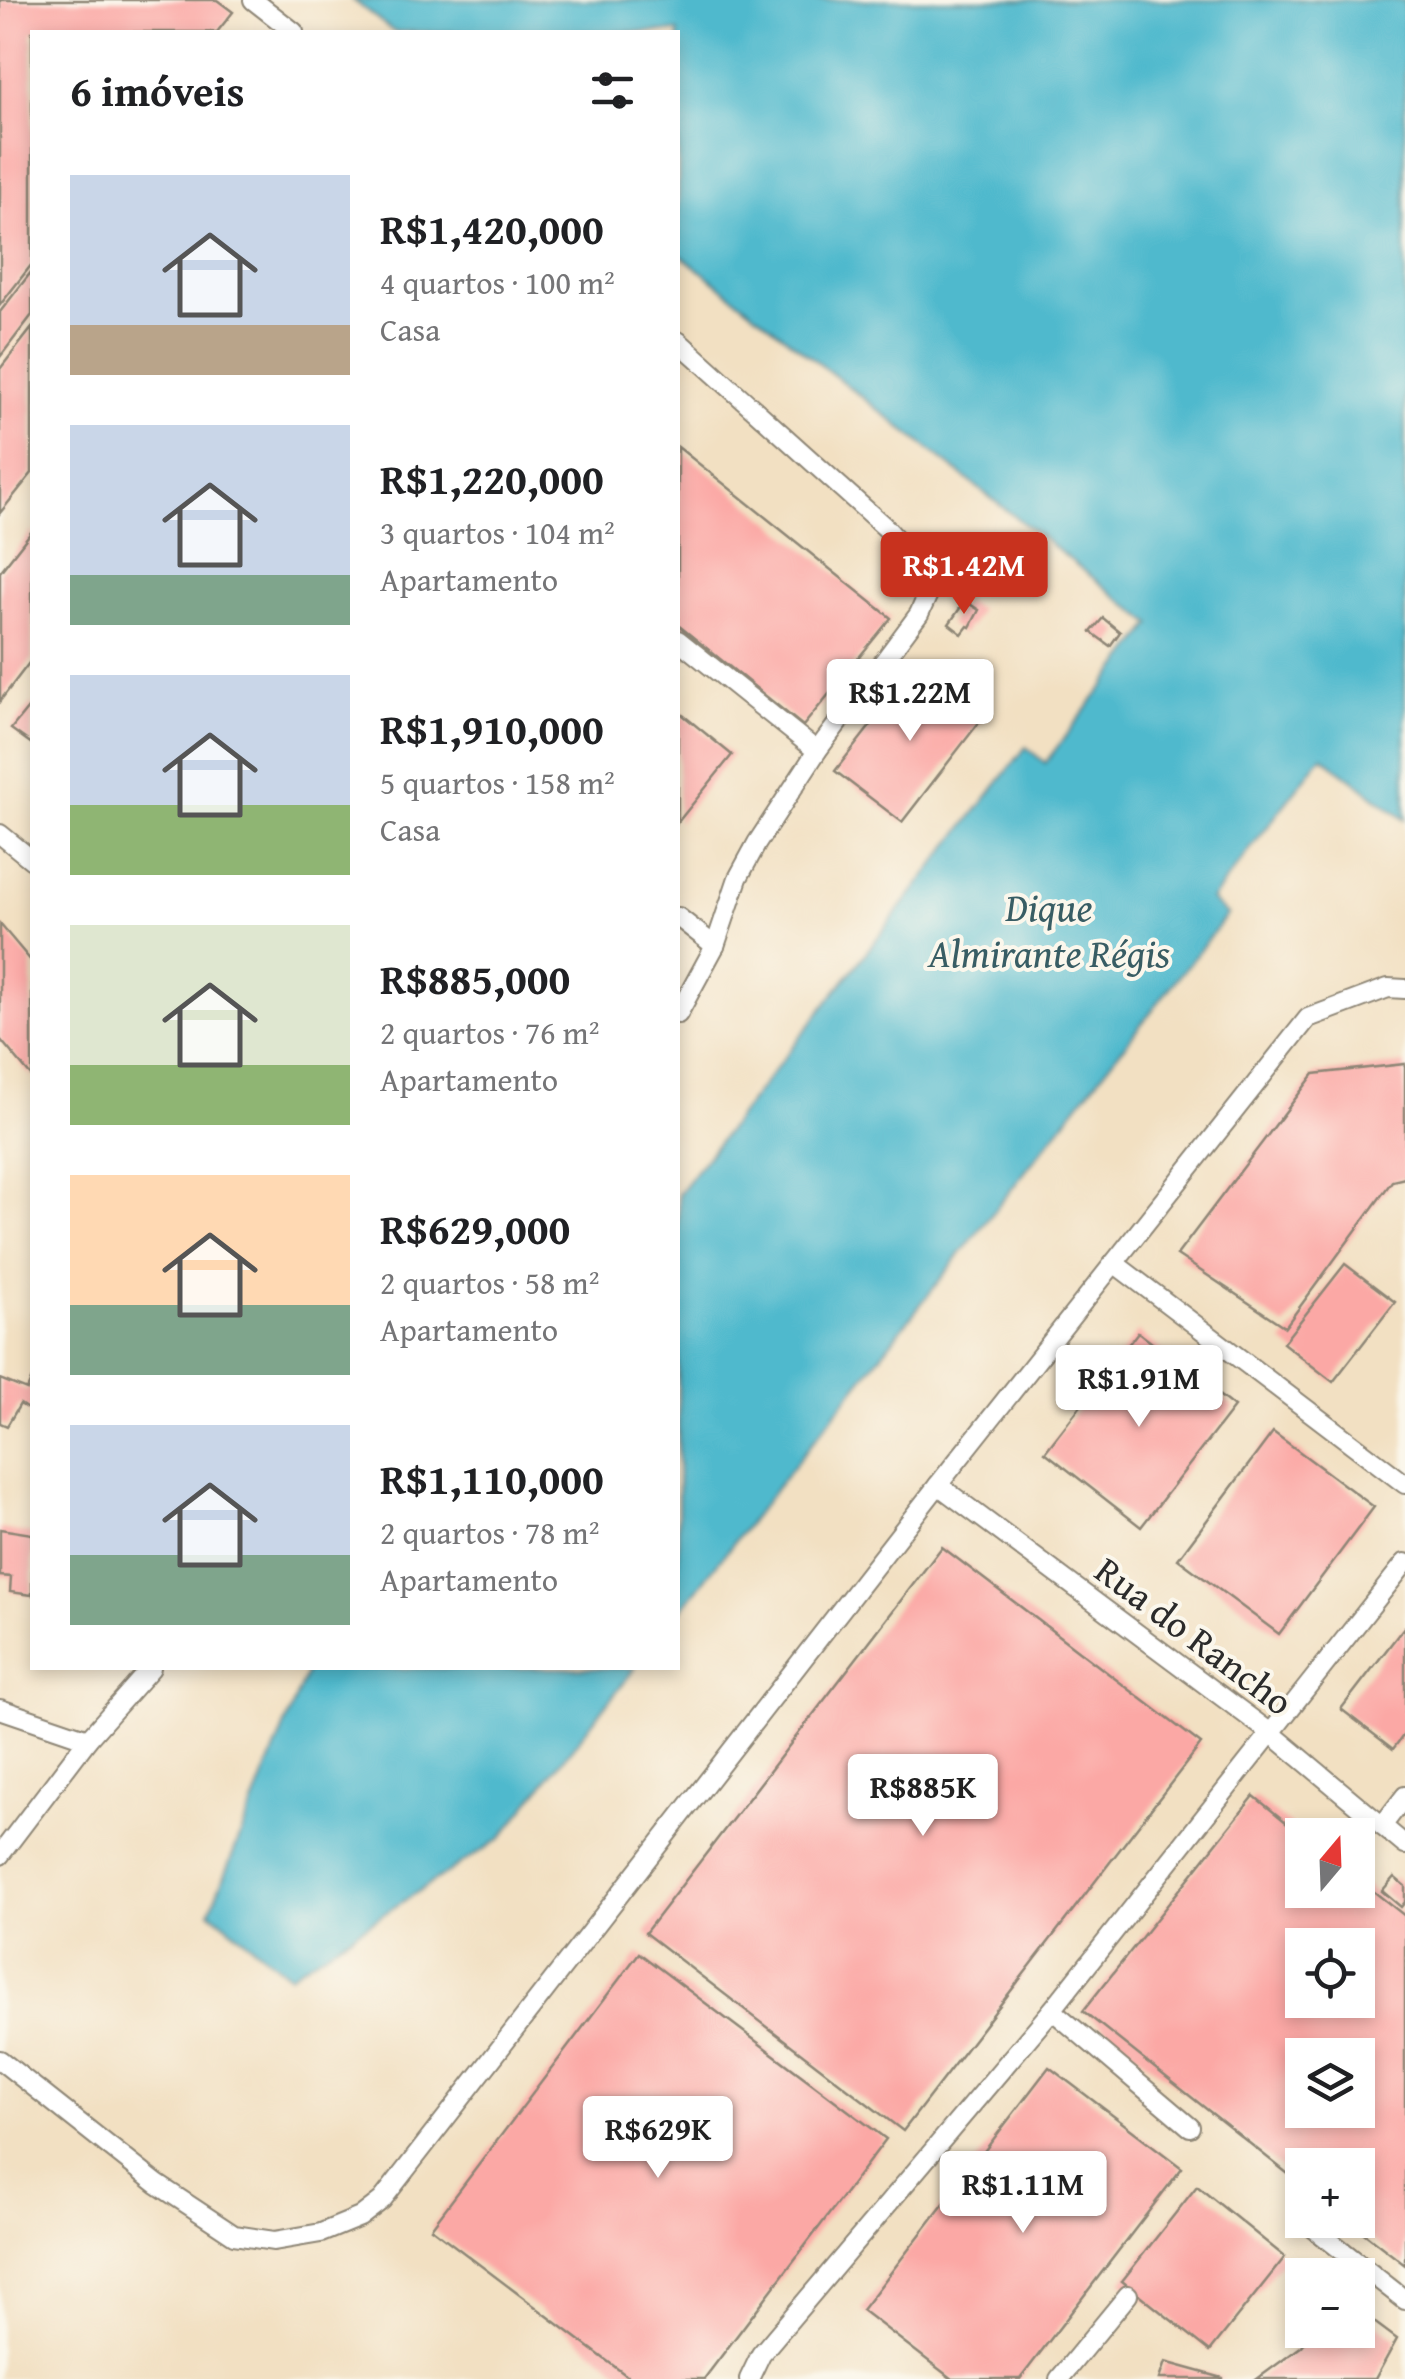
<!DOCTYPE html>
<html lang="pt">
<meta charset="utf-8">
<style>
:root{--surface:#fff;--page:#f2f2f2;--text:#202124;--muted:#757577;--accent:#c8321e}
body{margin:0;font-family:"Gentium Book Plus",serif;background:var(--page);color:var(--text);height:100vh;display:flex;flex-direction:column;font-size:38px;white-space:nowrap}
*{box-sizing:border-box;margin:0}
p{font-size:32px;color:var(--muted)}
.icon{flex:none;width:55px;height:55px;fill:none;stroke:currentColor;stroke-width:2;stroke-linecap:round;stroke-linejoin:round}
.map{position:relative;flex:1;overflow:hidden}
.sheet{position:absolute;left:30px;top:30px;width:650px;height:1640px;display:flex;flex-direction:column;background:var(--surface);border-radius:0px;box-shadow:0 5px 15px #0003}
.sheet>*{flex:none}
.needle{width:65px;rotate:19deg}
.controls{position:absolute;left:1285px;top:1818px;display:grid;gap:20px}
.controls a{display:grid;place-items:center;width:90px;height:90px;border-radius:0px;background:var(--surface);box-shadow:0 5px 15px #0003;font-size:50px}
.price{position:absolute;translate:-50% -85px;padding:0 22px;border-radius:10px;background:#fff;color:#222;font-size:32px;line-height:65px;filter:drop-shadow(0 2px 5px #0008)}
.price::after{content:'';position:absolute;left:50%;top:60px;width:30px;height:22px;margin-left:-15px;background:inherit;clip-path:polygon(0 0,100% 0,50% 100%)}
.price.active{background:var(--accent);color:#fff}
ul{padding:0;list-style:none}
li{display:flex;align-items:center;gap:30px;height:250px;padding:0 40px}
li span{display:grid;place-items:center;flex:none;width:280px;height:200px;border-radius:0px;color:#555}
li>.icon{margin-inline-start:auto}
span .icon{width:120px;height:120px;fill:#fffc;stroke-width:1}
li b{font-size:42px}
h2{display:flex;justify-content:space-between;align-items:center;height:120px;padding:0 40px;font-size:42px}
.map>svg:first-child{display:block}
</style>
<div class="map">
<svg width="1405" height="2379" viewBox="0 0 1405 2379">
<rect width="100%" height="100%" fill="#fbf7ec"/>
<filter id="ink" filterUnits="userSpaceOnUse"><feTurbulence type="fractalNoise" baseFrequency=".01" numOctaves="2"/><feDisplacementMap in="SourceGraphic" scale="20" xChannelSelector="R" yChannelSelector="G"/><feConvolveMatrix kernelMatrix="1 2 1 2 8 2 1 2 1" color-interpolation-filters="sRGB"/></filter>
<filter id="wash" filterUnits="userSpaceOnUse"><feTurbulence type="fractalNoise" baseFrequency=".0048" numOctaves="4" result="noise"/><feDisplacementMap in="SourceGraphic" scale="40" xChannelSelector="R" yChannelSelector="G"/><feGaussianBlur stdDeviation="2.25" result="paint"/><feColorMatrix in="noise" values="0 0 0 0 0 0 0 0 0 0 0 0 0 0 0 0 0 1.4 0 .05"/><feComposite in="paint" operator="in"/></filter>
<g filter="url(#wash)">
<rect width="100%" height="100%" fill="#f2e0c2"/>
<g fill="#50b9cd" stroke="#3e727c" stroke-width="2.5">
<path d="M 353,0 L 1405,0 L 1405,820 L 1322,756 L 1211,900 L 1227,915 L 678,1613 L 678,1194 L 1026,747 L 1045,763 L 1152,624 L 678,253 L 678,32 L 394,32 Z"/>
<path d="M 308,1668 L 635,1668 L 501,1838 L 289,1975 L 210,1911 Z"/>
</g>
<g id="blocks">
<g fill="#fba8a5" fill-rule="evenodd">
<path d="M 0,0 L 217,0 L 233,12 L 217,32 L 32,32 L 32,264 L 0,305 Z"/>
<path d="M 32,271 L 32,315 L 0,357 L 0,312 Z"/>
<path d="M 32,328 L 32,473 L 0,513 L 0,369 Z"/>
<path d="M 678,447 L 891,618 L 803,726 L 678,625 Z"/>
<path d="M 32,531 L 32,659 L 0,701 L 0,572 Z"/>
<path d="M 965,601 L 979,610 L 970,627 L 968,626 L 962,634 L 949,624 Z"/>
<path d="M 1103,618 L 1120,632 L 1110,646 L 1091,632 Z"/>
<path d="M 918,665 L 984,716 L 902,822 L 835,771 Z"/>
<path d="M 32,703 L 32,744 L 11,729 Z"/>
<path d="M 678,711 L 732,755 L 678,822 Z"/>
<path d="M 0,924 L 32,962 L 32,1077 L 0,1039 Z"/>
<path d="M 1405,1064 L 1405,1178 L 1392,1181 L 1285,1327 L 1177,1255 L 1314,1074 Z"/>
<path d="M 1345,1264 L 1395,1302 L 1333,1382 L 1283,1343 Z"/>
<path d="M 1138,1332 L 1234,1407 L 1141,1527 L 1045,1452 Z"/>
<path d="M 32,1378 L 32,1412 L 20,1404 L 7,1426 L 0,1423 L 0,1379 L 27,1390 Z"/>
<path d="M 1273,1432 L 1374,1507 L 1279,1634 L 1178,1559 Z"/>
<path d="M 0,1529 L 32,1534 L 32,1595 L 10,1592 L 11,1577 L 0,1576 Z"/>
<path d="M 942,1547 L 1201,1744 L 903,2131 L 645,1933 Z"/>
<path d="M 1405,1626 L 1405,1733 L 1393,1749 L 1341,1709 Z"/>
<path d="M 1254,1796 L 1302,1835 L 1302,1890 L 1358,1890 L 1358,1879 L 1405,1916 L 1405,2265 L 1347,2220 L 1358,2220 L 1358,2165 L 1302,2165 L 1302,2185 L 1083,2011 ZM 1302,1945 L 1358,1945 L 1358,2000 L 1302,2000 ZM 1302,2055 L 1358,2055 L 1358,2110 L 1302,2110 Z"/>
<path d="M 1394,1877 L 1405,1886 L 1405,1902 L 1401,1907 L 1382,1891 Z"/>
<path d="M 639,1953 L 886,2139 L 704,2379 L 631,2379 L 431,2228 Z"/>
<path d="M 1049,2067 L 1182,2168 L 1020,2379 L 952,2379 L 862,2310 Z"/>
<path d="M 1197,2186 L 1285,2257 L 1210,2351 L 1122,2281 Z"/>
<path d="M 1358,2310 L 1397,2339 L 1375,2379 L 1257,2379 L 1302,2346 L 1313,2330 L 1358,2330 Z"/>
<path d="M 1165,2362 L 1223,2378 L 1223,2379 L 1159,2379 Z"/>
</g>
</g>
</g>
<g filter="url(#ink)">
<use href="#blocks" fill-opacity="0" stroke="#8e8676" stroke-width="2.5"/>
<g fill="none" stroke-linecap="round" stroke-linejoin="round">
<defs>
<g id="service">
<path d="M 253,0 L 294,32"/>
<path d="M 678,341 L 886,528 L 922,568 L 929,592 L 919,614 L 817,751 L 757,843 L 738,878 L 715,946 L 678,1014"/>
<path d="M 678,640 L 817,751"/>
<path d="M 0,834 L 32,860"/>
<path d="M 678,917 L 715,946"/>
<path d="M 1114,1263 L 1405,1484"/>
<path d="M 938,1485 L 1272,1734 L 1405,1845"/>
<path d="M 0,1709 L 88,1739"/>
<path d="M 1382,1826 L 1405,1796"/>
<path d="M 0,1855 L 88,1739 L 151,1668"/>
<path d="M 1052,2010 L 1190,2127"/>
<path d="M 0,2060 L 157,2184 L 234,2235 L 274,2241 L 321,2233 L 360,2217 L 382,2200 L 938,1485 L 1308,1018 L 1388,988 L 1405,989"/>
<path d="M 1312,2227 L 1405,2300"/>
<path d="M 749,2379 L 761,2354 L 1052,2010 L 1405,1563"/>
<path d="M 1059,2379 L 1128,2295"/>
</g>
</defs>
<use href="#service" stroke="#8e8676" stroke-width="22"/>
<use href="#service" stroke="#fff" stroke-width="18"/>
</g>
</g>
<g text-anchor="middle" stroke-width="8" stroke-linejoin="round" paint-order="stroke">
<g font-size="38" fill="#2b2b2b" stroke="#fbf7ec">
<text transform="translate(1194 1636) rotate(37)" y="13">Rua do Rancho</text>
</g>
<g font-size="40" font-style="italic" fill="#385d64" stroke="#fbf7ec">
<text x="1049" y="921">Dique<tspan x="1049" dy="46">Almirante Régis</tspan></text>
</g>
</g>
</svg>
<div class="controls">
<a><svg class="needle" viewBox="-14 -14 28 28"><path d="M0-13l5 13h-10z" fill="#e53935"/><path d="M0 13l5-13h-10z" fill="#757577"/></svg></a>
<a><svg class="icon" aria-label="locate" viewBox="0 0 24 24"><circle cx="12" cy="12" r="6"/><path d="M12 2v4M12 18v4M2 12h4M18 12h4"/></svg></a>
<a><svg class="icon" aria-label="layers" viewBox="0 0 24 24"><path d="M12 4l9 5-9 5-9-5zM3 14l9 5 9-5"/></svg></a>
<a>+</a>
<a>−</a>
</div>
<b class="price active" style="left:964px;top:617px">R$1.42M</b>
<b class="price" style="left:910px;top:744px">R$1.22M</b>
<b class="price" style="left:1139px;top:1430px">R$1.91M</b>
<b class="price" style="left:923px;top:1839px">R$885K</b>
<b class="price" style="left:658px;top:2181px">R$629K</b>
<b class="price" style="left:1023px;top:2236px">R$1.11M</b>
<section class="sheet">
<h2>6 imóveis<svg class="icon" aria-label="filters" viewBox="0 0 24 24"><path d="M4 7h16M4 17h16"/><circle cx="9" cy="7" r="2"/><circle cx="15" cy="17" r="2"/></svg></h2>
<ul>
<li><span style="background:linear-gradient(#c9d6e8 75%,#b9a48a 0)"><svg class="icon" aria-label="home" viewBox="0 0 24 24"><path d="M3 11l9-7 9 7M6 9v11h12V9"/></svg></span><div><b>R$1,420,000</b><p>4 quartos · 100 m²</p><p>Casa</p></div></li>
<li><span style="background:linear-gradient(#c9d6e8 75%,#7fa58c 0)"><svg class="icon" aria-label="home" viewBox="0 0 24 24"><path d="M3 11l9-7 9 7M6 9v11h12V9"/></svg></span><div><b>R$1,220,000</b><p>3 quartos · 104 m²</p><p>Apartamento</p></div></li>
<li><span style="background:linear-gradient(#c9d6e8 65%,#8fb573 0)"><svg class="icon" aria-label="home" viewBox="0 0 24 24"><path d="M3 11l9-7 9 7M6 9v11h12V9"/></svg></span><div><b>R$1,910,000</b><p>5 quartos · 158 m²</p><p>Casa</p></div></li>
<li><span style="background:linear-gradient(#dfe7d0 70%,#8fb573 0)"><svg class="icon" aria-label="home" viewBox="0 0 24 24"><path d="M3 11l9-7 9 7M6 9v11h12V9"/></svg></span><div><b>R$885,000</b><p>2 quartos · 76 m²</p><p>Apartamento</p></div></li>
<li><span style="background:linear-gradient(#ffd9b3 65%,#7fa58c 0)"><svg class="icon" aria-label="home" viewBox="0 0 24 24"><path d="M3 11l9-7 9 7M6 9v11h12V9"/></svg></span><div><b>R$629,000</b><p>2 quartos · 58 m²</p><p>Apartamento</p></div></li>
<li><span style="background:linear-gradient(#c9d6e8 65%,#7fa58c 0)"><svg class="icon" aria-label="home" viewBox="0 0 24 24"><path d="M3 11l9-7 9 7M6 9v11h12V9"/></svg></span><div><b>R$1,110,000</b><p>2 quartos · 78 m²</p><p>Apartamento</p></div></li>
</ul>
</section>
</div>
